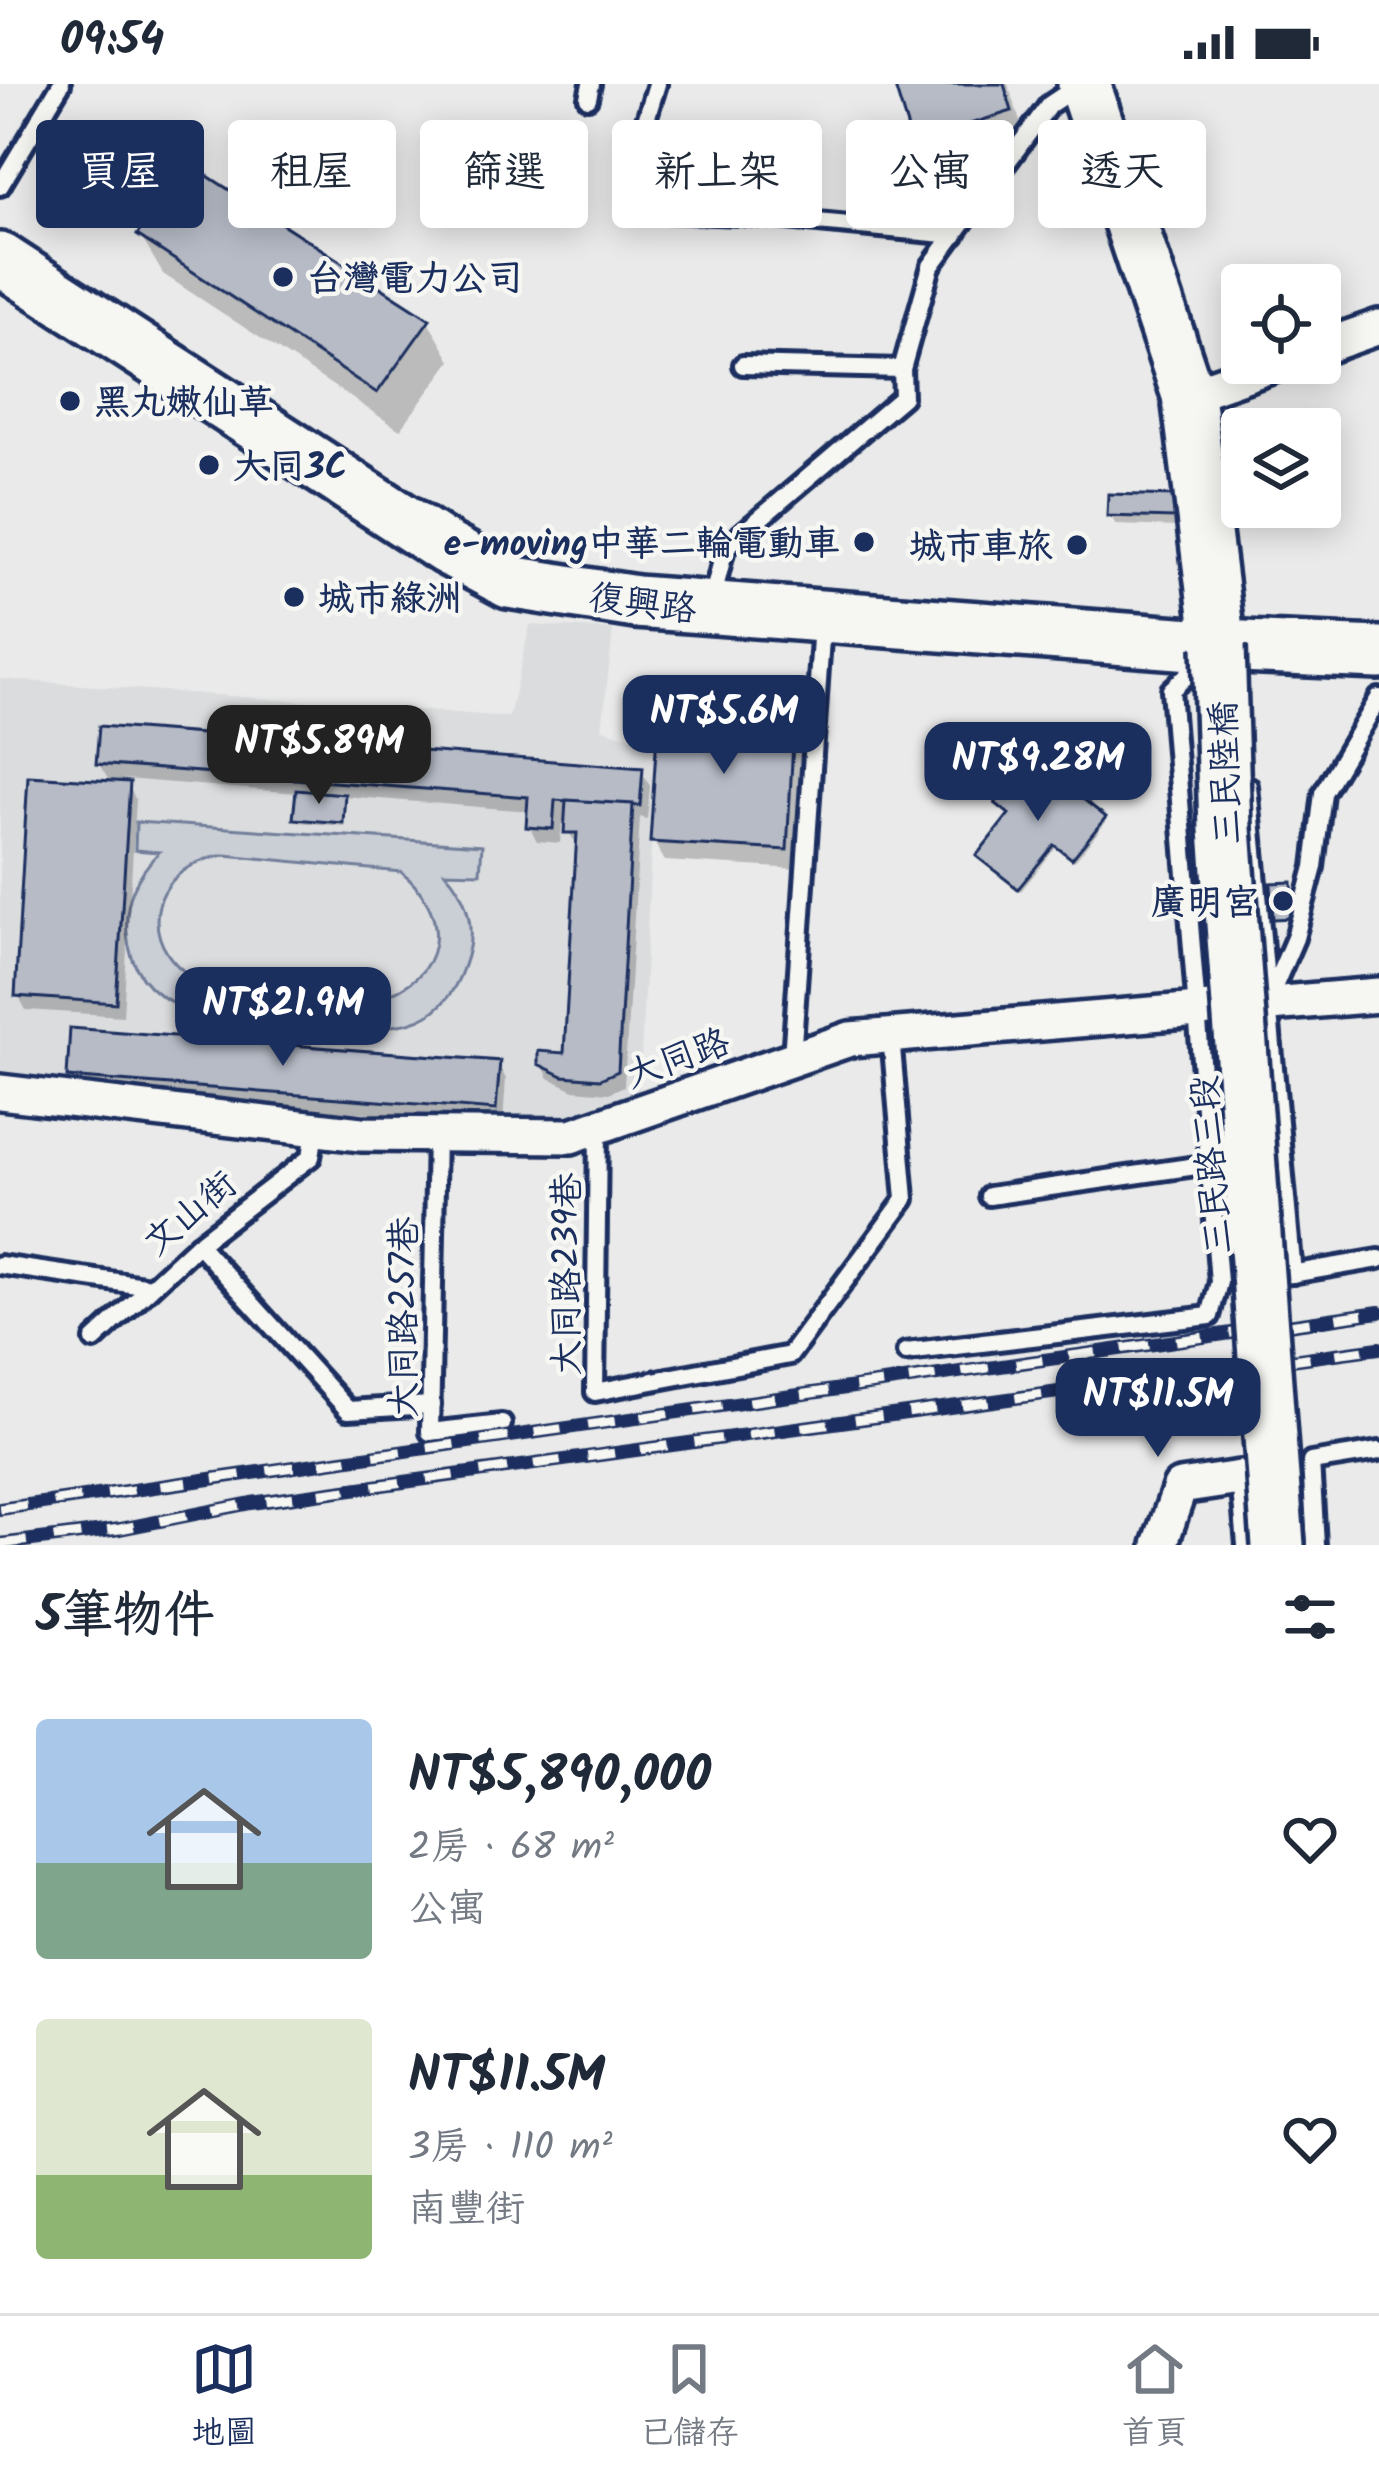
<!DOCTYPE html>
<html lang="zh-TW">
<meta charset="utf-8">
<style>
:root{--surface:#fff;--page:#f2f2f3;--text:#1f2937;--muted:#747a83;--line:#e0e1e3;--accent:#1b2f5e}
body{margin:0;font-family:Kalam,"LXGW WenKai TC",sans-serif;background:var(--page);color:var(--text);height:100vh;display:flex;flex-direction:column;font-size:45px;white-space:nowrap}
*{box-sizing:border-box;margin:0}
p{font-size:39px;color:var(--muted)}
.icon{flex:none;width:66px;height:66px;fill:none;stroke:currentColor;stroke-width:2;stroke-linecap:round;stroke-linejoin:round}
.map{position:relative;height:1461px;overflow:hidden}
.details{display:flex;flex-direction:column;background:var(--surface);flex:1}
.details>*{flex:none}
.hud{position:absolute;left:36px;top:36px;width:1308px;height:108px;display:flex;gap:24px}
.controls{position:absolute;left:1221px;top:180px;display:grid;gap:24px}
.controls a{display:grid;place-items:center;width:120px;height:120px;border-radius:12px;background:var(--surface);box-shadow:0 6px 30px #0003;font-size:60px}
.price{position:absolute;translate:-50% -102px;padding:0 27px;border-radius:24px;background:var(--accent);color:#fff;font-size:39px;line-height:78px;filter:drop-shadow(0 3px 6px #0008)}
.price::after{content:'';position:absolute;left:50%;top:72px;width:36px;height:27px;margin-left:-18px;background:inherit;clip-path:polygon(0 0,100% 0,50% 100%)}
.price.on{background:#222;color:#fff}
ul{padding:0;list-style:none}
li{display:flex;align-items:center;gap:36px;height:300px;padding:0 36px}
li span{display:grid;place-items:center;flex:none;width:336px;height:240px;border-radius:12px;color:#555}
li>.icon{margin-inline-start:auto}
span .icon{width:144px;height:144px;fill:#fffc;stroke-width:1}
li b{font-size:51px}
h2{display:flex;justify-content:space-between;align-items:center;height:144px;padding:0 36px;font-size:51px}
.tag{padding:0 42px;border-radius:12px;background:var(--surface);box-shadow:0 6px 30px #0003;font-size:42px;line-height:108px}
.tag.on{background:var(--accent);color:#fff}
.status{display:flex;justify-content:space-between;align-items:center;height:84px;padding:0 60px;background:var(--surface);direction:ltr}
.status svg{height:33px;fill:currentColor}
.tab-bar{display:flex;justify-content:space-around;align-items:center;height:168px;border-top:3px solid var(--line);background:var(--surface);font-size:33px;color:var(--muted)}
.tab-bar a{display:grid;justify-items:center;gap:6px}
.tab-bar .on{color:var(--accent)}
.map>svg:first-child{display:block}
</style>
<div class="status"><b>09:54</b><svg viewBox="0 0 49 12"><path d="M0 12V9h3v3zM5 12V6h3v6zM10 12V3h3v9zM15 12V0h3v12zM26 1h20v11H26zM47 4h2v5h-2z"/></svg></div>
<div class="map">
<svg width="1379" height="1461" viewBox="0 0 1379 1461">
<rect width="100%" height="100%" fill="#e9eae9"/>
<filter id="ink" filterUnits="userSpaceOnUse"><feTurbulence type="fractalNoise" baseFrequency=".00833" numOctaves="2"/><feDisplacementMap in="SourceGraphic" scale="24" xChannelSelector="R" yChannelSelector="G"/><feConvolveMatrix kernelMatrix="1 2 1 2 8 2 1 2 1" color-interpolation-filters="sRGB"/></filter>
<g filter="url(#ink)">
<path fill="#dadcde" d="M 530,541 L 613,546 L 602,645 L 656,660 L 639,1014 L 567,1041 L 0,1008 L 0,595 L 509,633 Z"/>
<path fill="#caced5" stroke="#727e9a" stroke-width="3" fill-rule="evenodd" d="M 136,738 L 482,761 L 480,789 L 445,788 C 466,810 476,842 467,872 C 460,896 450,917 428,931 C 395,951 347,940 311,937 C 241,932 135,944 127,849 C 124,816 137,791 159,768 L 135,766 ZM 225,771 L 401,788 C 454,831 446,896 377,914 L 208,901 C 132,870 144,782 225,771 Z"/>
<g fill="#0003">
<path d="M 897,0 L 1008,0 L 1026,56 L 932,86 L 915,57 Z"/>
<path d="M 140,151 L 428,237 L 451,277 L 400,346 L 163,190 Z"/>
<path d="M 1173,415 L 1178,424 L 1178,443 L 1116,441 L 1110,431 Z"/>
<path d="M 793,626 L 805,646 L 797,785 L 665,777 L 653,757 L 695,639 Z"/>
<path d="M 99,680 L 641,687 L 650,702 L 647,735 L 640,733 L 624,1002 L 609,1009 L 574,1006 L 549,994 L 541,979 L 567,972 L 579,763 L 562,739 L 560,759 L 537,757 L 529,742 L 530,727 L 343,712 L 344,742 L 298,738 L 298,709 L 125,695 L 136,716 L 123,932 L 26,926 L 18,911 L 111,700 Z"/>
<path d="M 1012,732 L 1104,735 L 1106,738 L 1075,777 L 1057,762 L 1021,807 L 982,776 Z"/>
<path d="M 498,980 L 506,995 L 503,1039 L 78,1007 L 70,992 Z"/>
</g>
<g fill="#b6bbc6" stroke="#1b2f5e" stroke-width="3">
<path d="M 894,0 L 1004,0 L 1012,27 L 912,58 Z"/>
<path d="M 186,78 L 430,235 L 377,309 L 137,151 Z"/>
<path d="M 1108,410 L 1175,412 L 1174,434 L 1107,432 Z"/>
<path d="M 694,618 L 795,623 L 787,766 L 650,758 L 658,634 L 693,636 Z"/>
<path d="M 99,642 L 643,684 L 640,722 L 555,716 L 553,745 L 526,743 L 528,713 L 96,680 Z"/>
<path d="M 1031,674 L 1106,733 L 1072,775 L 1054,761 L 1018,805 L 976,772 L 1009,730 L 995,719 Z"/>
<path d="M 28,692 L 130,698 L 116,919 L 15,912 Z"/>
<path d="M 296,706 L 345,710 L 343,739 L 293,735 Z"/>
<path d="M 566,716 L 633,720 L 618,987 L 600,995 L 563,992 L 538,980 L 538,967 L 564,969 L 577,749 L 564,749 Z"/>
<path d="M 1292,798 L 1294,834 L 1273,835 L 1271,799 Z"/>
<path d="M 70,944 L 500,977 L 496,1026 L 67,993 Z"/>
</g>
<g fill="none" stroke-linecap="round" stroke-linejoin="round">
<defs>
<g id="service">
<path d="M 657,0 L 631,84 L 635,127 L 743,131 L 955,151"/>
<path d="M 588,14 L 591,0"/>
<path d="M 0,102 L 61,0"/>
<path d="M 743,281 L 902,285"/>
<path d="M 712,516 L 725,464 L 903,313 L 902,285 L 931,182 L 1049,21 L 1079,1"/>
<path d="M 1248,702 L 1293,1190"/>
<path d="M 1267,919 L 1295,854 L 1314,783 L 1323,709 L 1379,614"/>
<path d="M 792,974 L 822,540"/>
<path d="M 598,1045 L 595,1308 L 790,1271 L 905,1115 L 891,952"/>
<path d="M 436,1051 L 430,1348 L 502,1340"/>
<path d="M 989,1112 L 1210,1080"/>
<path d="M 198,1160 L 348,1326 L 431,1321"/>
<path d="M 0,1181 L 151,1203"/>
<path d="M 1285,1191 L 1379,1175"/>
<path d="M 94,1256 L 198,1160 L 311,1073 L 315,1047"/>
<path d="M 906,1268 L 1210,1232 L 1219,1198 L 1171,606 L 1209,571"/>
<path d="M 1240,1394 L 1246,1461"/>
<path d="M 1316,1461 L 1311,1378 L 1379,1367"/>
</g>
<g id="minor">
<path d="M 1320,264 L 1379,243"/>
<path d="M 1188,311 L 1279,279"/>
<path d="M 0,1008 L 361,1050 L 571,1052 L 850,955 L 1379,911"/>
<path d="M 1160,1461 L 1180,1403 L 1240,1394"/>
</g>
<g id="primary">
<path d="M 1084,0 L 1188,311 L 1219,562"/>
<path d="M 0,175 L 446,464 L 509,498 L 636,518 L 1219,562 L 1379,569"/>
</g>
</defs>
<use href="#service" stroke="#1b2f5e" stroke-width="26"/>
<use href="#minor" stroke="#1b2f5e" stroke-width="42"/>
<use href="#primary" stroke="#1b2f5e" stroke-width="60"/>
<use href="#service" stroke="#f6f6f2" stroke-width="16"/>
<use href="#minor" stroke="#f6f6f2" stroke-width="33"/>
<use href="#primary" stroke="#f6f6f2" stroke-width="51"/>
<defs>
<g id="rail">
<path d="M 0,1425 L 1379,1228"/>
<path d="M 0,1460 L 120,1445 L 251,1419 L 1379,1264"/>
</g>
</defs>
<use href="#rail" stroke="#1b2f5e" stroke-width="14"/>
<use href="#rail" stroke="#f6f6f2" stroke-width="9" stroke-dasharray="27" stroke-linecap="butt"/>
<defs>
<path id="primary-bridge" d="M 1219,562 L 1225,745 L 1278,1461"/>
</defs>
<use href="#primary-bridge" stroke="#1b2f5e" stroke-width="60" stroke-linecap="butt"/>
<use href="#primary-bridge" stroke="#f6f6f2" stroke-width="51"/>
</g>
</g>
<g fill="#1b2f5e" stroke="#f6f6f2" stroke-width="4.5">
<circle cx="283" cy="193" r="12"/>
<circle cx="70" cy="317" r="12"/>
<circle cx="209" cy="381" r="12"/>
<circle cx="864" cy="458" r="12"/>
<circle cx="1077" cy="461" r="12"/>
<circle cx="294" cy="513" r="12"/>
<circle cx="1283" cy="817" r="12"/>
</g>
<g text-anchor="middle" stroke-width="9" stroke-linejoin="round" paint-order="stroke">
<g font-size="36" font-weight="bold" fill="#1b2f5e" stroke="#f6f6f2" text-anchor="start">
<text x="307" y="206">台灣電力公司</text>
<text x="94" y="330">黑丸嫩仙草</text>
<text x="233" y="394">大同3C</text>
<text x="840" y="471" text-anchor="end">e-moving中華二輪電動車</text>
<text x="1053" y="474" text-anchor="end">城市車旅</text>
<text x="318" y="526">城市綠洲</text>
<text x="1259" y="830" text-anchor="end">廣明宮</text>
</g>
<g font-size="36" fill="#1b2f5e" stroke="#f6f6f2">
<text transform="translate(643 518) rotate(7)" y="13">復興路</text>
<text transform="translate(1224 689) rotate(-92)" y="13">三民陸橋</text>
<text transform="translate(677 973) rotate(-20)" y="13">大同路</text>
<text transform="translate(1210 1081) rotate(-95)" y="13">三民路三段</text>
<text transform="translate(189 1128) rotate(-40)" y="13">文山街</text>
<text transform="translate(565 1190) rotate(-90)" y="13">大同路239巷</text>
<text transform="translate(402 1233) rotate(-90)" y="13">大同路257巷</text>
</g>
</g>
</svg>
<div class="controls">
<a><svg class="icon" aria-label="locate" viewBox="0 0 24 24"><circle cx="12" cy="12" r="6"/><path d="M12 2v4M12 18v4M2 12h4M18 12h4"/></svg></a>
<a><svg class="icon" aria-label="layers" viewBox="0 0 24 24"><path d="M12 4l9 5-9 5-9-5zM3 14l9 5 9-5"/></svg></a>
</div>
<b class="price" style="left:724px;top:693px">NT$5.6M</b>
<b class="price on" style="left:319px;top:723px">NT$5.89M</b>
<b class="price" style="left:1038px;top:740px">NT$9.28M</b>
<b class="price" style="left:283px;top:985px">NT$21.9M</b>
<b class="price" style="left:1158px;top:1376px">NT$11.5M</b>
<div class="hud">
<a class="tag on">買屋</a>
<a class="tag">租屋</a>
<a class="tag">篩選</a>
<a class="tag">新上架</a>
<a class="tag">公寓</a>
<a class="tag">透天</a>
</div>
</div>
<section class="details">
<h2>5筆物件<svg class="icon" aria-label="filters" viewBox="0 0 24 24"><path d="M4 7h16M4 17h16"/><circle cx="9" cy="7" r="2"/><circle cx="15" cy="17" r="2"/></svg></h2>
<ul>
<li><span style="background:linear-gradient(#a9c7e8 60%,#7fa58c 0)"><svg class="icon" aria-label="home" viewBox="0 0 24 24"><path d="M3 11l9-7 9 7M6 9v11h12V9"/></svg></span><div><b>NT$5,890,000</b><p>2房 · 68 m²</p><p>公寓</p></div><svg class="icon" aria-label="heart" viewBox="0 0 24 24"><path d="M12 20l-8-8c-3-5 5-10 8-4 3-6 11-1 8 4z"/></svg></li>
<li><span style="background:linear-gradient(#dfe7d0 65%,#8fb573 0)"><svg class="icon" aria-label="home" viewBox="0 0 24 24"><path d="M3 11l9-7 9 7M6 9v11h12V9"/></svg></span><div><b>NT$11.5M</b><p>3房 · 110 m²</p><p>南豐街</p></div><svg class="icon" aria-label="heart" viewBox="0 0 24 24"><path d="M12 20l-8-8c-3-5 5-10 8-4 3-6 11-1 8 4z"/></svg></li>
</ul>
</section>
<nav class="tab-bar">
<a class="on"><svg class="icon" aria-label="map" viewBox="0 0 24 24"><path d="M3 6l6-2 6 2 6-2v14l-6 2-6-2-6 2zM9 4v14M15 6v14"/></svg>地圖</a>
<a><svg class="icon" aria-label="saved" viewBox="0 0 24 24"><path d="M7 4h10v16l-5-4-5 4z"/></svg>已儲存</a>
<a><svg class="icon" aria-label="home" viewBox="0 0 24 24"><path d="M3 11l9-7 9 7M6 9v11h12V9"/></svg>首頁</a>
</nav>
